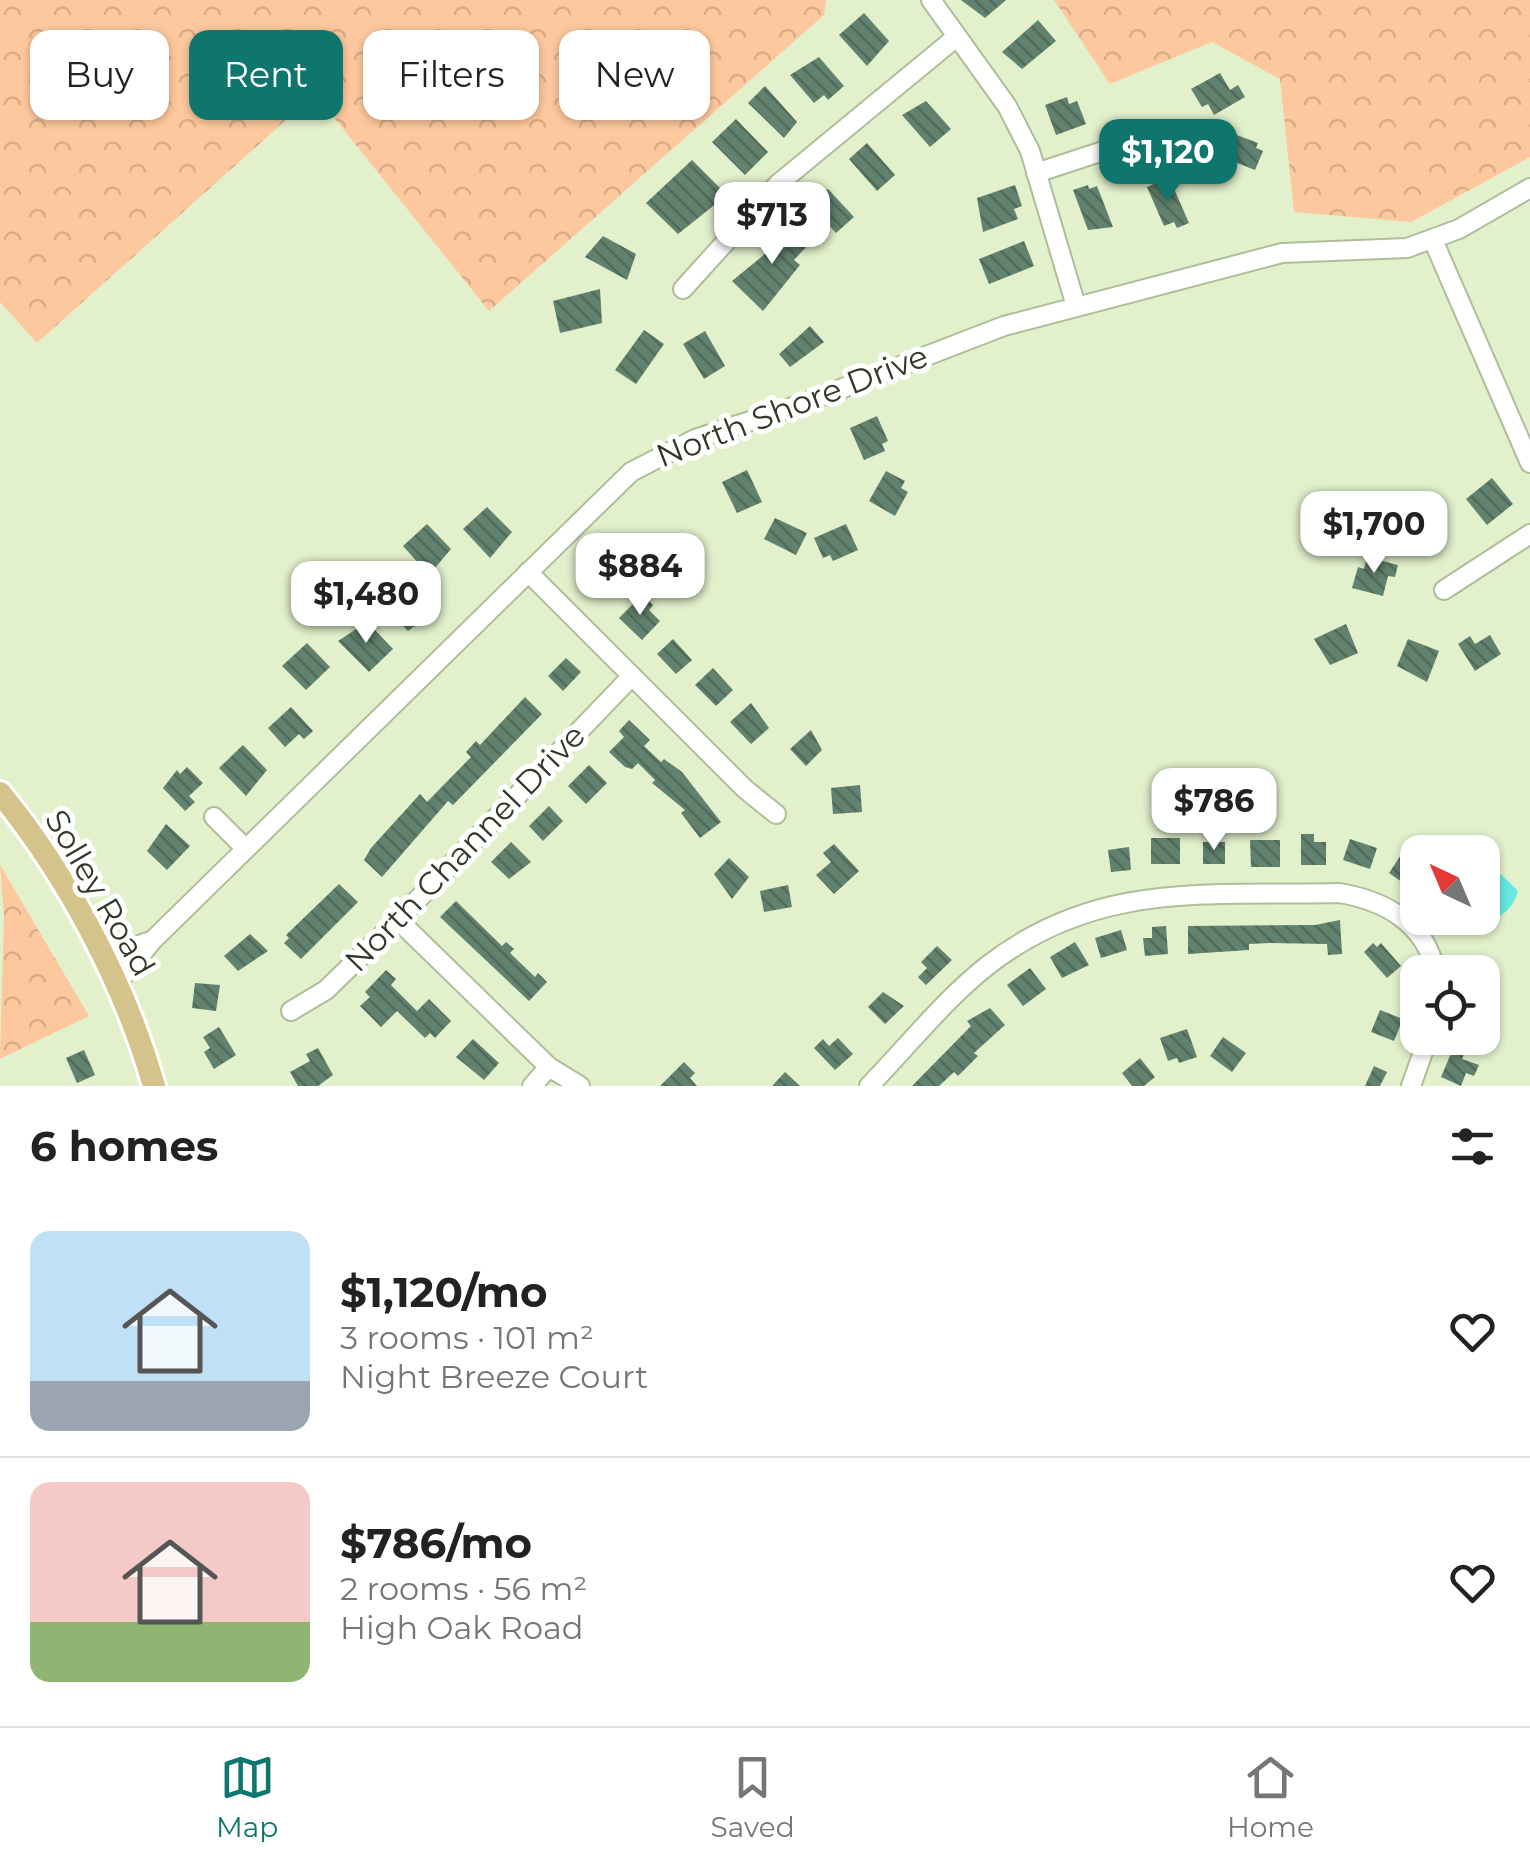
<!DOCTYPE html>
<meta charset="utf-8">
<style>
:root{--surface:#fff;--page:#f2f2f2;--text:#222;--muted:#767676;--line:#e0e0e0;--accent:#0f766e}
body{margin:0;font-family:Montserrat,sans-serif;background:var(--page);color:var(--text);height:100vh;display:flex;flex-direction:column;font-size:38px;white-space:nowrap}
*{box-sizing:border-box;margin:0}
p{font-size:32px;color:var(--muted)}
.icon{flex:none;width:55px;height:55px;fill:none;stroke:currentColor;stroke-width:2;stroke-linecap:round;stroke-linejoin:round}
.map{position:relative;height:1086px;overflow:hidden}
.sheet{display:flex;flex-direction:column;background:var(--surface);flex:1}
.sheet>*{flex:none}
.banner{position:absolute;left:30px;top:30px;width:1000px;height:90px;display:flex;gap:20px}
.needle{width:65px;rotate:316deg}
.controls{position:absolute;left:1400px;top:835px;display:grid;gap:20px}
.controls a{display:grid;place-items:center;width:100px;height:100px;border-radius:20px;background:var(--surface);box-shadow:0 2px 8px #0004;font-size:50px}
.price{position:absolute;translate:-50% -85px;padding:0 22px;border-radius:20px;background:#fff;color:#222;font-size:32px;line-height:65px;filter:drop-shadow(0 2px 5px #0008)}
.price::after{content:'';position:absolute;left:50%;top:60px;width:30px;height:22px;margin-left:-15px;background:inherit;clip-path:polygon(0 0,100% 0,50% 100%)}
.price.active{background:var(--accent);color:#fff}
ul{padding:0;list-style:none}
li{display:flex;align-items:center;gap:30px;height:250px;padding:0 30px}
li+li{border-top:2px solid var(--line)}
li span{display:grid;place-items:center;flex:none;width:280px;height:200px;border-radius:20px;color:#555}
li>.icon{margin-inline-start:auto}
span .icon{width:120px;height:120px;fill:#fffc;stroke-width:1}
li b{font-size:42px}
h2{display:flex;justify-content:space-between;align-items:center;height:120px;padding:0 30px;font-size:42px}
.pill{padding:0 35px;border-radius:20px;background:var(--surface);box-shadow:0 2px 8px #0004;font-size:35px;line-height:90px}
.pill.active{background:var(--accent);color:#fff}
.tab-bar{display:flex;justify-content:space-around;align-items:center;height:140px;border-top:2px solid var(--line);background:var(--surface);font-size:28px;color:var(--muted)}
.tab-bar a{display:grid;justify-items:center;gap:5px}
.tab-bar .active{color:var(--accent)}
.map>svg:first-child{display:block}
</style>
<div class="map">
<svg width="1530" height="1086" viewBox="0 0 1530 1086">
<defs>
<pattern id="forest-crowns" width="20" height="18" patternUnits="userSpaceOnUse" patternTransform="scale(2.5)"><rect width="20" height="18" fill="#fdc89d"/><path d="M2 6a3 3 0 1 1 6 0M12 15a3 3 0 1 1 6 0" fill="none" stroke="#d9ac87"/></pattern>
<pattern id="building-back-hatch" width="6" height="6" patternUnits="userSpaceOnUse" patternTransform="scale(2.5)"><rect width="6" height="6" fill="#61826e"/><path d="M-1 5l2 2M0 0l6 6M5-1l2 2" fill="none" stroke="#516b5a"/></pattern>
</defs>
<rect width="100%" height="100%" fill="#e2f0cc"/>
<g fill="url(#forest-crowns)">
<path d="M 0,0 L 826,0 L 824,15 L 489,311 L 315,94 L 37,343 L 0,302 Z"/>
<path d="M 1054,0 L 1530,0 L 1530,157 L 1411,222 L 1294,212 L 1280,79 L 1212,42 L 1110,84 Z"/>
<path d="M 0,865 L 89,1016 L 0,1059 L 4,916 Z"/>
</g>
<path fill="#65e9e0" d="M 1483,868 L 1501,874 L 1518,891 C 1512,911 1497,924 1477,918 L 1482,918 Z"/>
<g fill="url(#building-back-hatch)">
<path d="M 961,0 L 1006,0 L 985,18 Z"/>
<path d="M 864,13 L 889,41 L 867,66 L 839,35 Z"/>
<path d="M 1038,20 L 1056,41 L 1022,69 L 1002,52 Z"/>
<path d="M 819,57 L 844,86 L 828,100 L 824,95 L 814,103 L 790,75 Z"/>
<path d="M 1220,73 L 1230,90 L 1238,85 L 1245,97 L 1214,115 L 1208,104 L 1202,107 L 1191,89 Z"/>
<path d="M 765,86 L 797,122 L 784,138 L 748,103 Z"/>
<path d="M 1067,97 L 1069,104 L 1077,101 L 1086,124 L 1056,135 L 1045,105 Z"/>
<path d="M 926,101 L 951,129 L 930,147 L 902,115 Z"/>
<path d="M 736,119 L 768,152 L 745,175 L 712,142 Z"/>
<path d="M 1218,128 L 1258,143 L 1256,148 L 1263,151 L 1255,170 L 1209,152 Z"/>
<path d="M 867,143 L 895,175 L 877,191 L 849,159 Z"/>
<path d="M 692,160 L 727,195 L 678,234 L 646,203 Z"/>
<path d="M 1161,181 L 1163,185 L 1171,182 L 1189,223 L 1177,228 L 1174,222 L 1164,226 L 1147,187 Z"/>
<path d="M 1015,185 L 1022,206 L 1014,209 L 1018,219 L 983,232 L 977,198 Z"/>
<path d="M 1088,185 L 1089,189 L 1097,186 L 1113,227 L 1088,230 L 1073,190 Z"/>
<path d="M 828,189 L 854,217 L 836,233 L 807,202 Z"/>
<path d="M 780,220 L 807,246 L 794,260 L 800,265 L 763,311 L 732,281 L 766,253 L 763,250 L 772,241 L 766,235 Z"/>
<path d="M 603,236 L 636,254 L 627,280 L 585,257 Z"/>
<path d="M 1024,241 L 1034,266 L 989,284 L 979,259 Z"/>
<path d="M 600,289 L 602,323 L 560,333 L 553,301 Z"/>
<path d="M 810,326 L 824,342 L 790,367 L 779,354 Z"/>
<path d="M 644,330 L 664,344 L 636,384 L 615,370 Z"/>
<path d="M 705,331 L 725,366 L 704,379 L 683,344 Z"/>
<path d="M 877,416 L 888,441 L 882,444 L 885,451 L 864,460 L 850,428 Z"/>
<path d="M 747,470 L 762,502 L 737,513 L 722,482 Z"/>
<path d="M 886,471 L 905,481 L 901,488 L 908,492 L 895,516 L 869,501 Z"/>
<path d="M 1492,478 L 1513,504 L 1487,525 L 1466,499 Z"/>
<path d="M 1428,498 L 1444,530 L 1416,548 L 1399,514 Z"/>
<path d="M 487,507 L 512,532 L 490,558 L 463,529 Z"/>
<path d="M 775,518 L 807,533 L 796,555 L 764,539 Z"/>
<path d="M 427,524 L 451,549 L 429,575 L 403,546 Z"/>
<path d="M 846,524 L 858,550 L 833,561 L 830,555 L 823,558 L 814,538 Z"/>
<path d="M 1367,557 L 1398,565 L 1395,577 L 1388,576 L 1383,596 L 1352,588 L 1358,567 L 1364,569 Z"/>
<path d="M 603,561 L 624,582 L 609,597 L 588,576 Z"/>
<path d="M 408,583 L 435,611 L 408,631 L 384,606 Z"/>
<path d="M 643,594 L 653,605 L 649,610 L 660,621 L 642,640 L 619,618 Z"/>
<path d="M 367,622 L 393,649 L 369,672 L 338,641 Z"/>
<path d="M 1346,624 L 1358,653 L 1330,665 L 1314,639 Z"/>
<path d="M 1490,635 L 1501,654 L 1475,671 L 1458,644 L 1470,636 L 1475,644 Z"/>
<path d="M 673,639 L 692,660 L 676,674 L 657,654 Z"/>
<path d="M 1408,639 L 1439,651 L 1427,682 L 1397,666 Z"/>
<path d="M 307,643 L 330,667 L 306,690 L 282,666 Z"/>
<path d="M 566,658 L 581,672 L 563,691 L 548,676 Z"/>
<path d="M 713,668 L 733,690 L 716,706 L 695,685 Z"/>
<path d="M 525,697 L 542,714 L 453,805 L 448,801 L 382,877 L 364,860 L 371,848 L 420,794 L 427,802 L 471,757 L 466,752 L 476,741 L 480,745 Z"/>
<path d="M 751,703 L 769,728 L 751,744 L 730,722 Z"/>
<path d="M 291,707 L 313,731 L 304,739 L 299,734 L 285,747 L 268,728 Z"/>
<path d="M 629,720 L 650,740 L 644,746 L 661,762 L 664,759 L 682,772 L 721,822 L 700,838 L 681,813 L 685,810 L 652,783 L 655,780 L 638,763 L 632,769 L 625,767 L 609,752 L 624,737 L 619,731 Z"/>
<path d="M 811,730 L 822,750 L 806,766 L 790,749 Z"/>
<path d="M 243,745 L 267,770 L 246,796 L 219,768 Z"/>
<path d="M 589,765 L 607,783 L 586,804 L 568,786 Z"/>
<path d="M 187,767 L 203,783 L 189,796 L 195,802 L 185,811 L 163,788 L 177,770 L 180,774 Z"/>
<path d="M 860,785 L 862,812 L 833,814 L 831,788 Z"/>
<path d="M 549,806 L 563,821 L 543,841 L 529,826 Z"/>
<path d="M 166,824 L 190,846 L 167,870 L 147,851 Z"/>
<path d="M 1301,834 L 1314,834 L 1314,842 L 1326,842 L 1326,865 L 1301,865 Z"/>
<rect x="1151" y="838" width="29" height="26"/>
<path d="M 1350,839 L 1377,848 L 1370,869 L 1343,860 Z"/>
<path d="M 1250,840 L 1280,840 L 1280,867 L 1251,867 Z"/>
<path d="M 511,842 L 531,862 L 509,879 L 491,862 Z"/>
<rect x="1203" y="842" width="22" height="22"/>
<path d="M 834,844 L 859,871 L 834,894 L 816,875 L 831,862 L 823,853 Z"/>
<path d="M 1129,847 L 1131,870 L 1111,872 L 1108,850 Z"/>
<path d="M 1401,855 L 1418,867 L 1409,887 L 1389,873 Z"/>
<path d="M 729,858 L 749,877 L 732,899 L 714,874 Z"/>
<path d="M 339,884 L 358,902 L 301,959 L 284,943 L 289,938 L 286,935 Z"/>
<path d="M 788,885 L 792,907 L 764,912 L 760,891 Z"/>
<path d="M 456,901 L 502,946 L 506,942 L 514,949 L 510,953 L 535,977 L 538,973 L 547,982 L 529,1001 L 440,917 Z"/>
<path d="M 1340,920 L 1342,954 L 1328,955 L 1327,944 L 1270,943 L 1249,944 L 1249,950 L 1188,954 L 1188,926 L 1315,925 Z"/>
<path d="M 1166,926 L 1168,954 L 1145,956 L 1143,938 L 1152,938 L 1152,927 Z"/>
<path d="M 1121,930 L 1127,950 L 1101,958 L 1095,938 Z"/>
<path d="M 250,934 L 268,951 L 238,971 L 224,956 Z"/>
<path d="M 1075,942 L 1089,965 L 1062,978 L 1050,957 Z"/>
<path d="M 1373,943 L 1377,947 L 1381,943 L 1401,966 L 1387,978 L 1364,952 Z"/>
<path d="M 937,946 L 952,960 L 926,985 L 918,977 L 927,968 L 921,962 Z"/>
<path d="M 1492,960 L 1495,989 L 1482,990 L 1482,972 L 1471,972 L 1470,963 Z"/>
<path d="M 1030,968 L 1046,989 L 1023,1006 L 1007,985 Z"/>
<path d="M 386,970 L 396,979 L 391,985 L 417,1011 L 429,999 L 451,1021 L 435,1038 L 430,1033 L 425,1038 L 397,1011 L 381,1027 L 360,1006 L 370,997 L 365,992 Z"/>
<path d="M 195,983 L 220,985 L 216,1011 L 192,1008 Z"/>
<path d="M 883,992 L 904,1006 L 885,1024 L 868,1007 Z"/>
<path d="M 990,1008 L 1005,1025 L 974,1053 L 978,1056 L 958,1076 L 954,1072 L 939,1086 L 912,1086 L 971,1026 L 967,1021 Z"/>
<path d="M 1380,1010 L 1403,1019 L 1394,1041 L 1371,1032 Z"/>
<path d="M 219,1027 L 236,1055 L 214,1069 L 204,1052 L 210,1048 L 203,1037 Z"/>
<path d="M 1187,1029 L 1197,1057 L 1179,1063 L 1177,1058 L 1168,1061 L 1160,1038 Z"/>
<path d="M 1223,1037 L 1246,1053 L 1232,1072 L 1210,1056 Z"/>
<path d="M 838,1038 L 853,1054 L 835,1070 L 814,1048 L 823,1039 L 829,1046 Z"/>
<path d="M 473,1039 L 499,1063 L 484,1080 L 456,1057 Z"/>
<path d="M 1455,1044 L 1466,1049 L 1462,1059 L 1479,1065 L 1474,1076 L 1466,1073 L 1461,1086 L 1441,1077 Z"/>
<path d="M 318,1048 L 333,1075 L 318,1086 L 298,1086 L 290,1072 L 310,1061 L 306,1054 Z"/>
<path d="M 84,1050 L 95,1075 L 77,1083 L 66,1058 Z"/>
<path d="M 1140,1058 L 1155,1077 L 1144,1086 L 1132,1086 L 1122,1073 Z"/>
<path d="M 684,1062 L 695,1073 L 690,1078 L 697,1086 L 660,1086 Z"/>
<path d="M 1374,1066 L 1387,1072 L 1380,1086 L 1365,1086 Z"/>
<path d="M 785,1072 L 800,1086 L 772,1086 Z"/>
</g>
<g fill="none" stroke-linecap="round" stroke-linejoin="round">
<defs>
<g id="minor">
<path d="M 931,0 L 1007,106 L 1030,151 L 1076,306"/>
<path d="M 1036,173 L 1155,134"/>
<path d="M 1433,240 L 1530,463"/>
<path d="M 683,289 L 778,184 L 954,39"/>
<path d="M 528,572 L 745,789 L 776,814"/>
<path d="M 1444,590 L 1530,534"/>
<path d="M 214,817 L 245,848"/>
<path d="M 398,920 L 549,1067 L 580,1086"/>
<path d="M 90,932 L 125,950 L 148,942"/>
<path d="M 119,981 L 153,940 L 631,472 L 695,439 L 799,405 L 1004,326 L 1282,253 L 1407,248 L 1459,229 L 1530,188"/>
<path d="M 291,1011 L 326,990 L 398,920 L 632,676"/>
<path d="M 532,1086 L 549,1067"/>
<path d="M 869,1086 C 907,1047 944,1000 987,966 C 1097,880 1208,896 1339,893 C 1383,900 1427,923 1435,972"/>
<path d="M 1411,1086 L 1428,1038"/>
</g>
<path id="major" d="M 0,793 C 68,876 125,984 154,1086"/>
</defs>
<use href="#minor" stroke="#b0bd9b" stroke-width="22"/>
<use href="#major" stroke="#fff" stroke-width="28"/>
<use href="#minor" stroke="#fff" stroke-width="18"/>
<use href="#major" stroke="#d4c38b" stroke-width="22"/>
</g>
<g text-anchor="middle" stroke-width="10" stroke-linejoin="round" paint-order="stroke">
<g font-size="32" fill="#313729" stroke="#fff">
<text transform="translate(792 406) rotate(-21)" y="11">North Shore Drive</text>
<text transform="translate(465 848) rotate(-46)" y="11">North Channel Drive</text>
<text transform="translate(100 893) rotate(60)" y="11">Solley Road</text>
</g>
</g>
</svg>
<div class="controls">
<a><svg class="needle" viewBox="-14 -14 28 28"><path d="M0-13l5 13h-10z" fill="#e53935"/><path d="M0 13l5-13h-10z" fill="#767676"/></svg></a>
<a><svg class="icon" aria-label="locate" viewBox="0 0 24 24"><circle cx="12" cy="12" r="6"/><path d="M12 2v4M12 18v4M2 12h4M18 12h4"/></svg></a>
</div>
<b class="price active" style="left:1168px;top:204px">$1,120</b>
<b class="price" style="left:772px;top:267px">$713</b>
<b class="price" style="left:1374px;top:576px">$1,700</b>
<b class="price" style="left:640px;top:618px">$884</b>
<b class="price" style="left:366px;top:646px">$1,480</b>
<b class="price" style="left:1214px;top:853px">$786</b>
<div class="banner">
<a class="pill">Buy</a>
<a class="pill active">Rent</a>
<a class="pill">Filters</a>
<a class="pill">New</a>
</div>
</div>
<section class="sheet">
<h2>6 homes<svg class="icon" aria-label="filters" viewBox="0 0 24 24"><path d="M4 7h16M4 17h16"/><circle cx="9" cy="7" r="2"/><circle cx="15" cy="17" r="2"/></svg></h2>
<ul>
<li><span style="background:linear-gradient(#bfe0f5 75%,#9aa5b1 0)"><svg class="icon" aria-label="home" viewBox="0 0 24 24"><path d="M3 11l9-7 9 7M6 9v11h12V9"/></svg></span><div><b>$1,120/mo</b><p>3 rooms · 101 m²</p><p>Night Breeze Court</p></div><svg class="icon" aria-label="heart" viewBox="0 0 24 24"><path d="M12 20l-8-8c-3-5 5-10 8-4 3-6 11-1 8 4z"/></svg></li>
<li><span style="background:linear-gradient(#f6c9c9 70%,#8fb573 0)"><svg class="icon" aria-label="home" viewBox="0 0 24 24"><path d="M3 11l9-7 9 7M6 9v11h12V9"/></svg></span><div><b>$786/mo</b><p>2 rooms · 56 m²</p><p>High Oak Road</p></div><svg class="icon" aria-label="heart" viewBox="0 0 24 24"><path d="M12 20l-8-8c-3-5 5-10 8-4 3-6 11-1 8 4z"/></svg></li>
</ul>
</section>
<nav class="tab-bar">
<a class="active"><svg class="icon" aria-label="map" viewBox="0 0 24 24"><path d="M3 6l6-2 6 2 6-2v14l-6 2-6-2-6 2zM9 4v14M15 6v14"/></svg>Map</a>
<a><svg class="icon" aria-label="saved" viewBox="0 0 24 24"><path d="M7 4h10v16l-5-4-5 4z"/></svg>Saved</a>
<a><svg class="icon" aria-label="home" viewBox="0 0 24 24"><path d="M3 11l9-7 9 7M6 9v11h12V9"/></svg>Home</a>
</nav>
